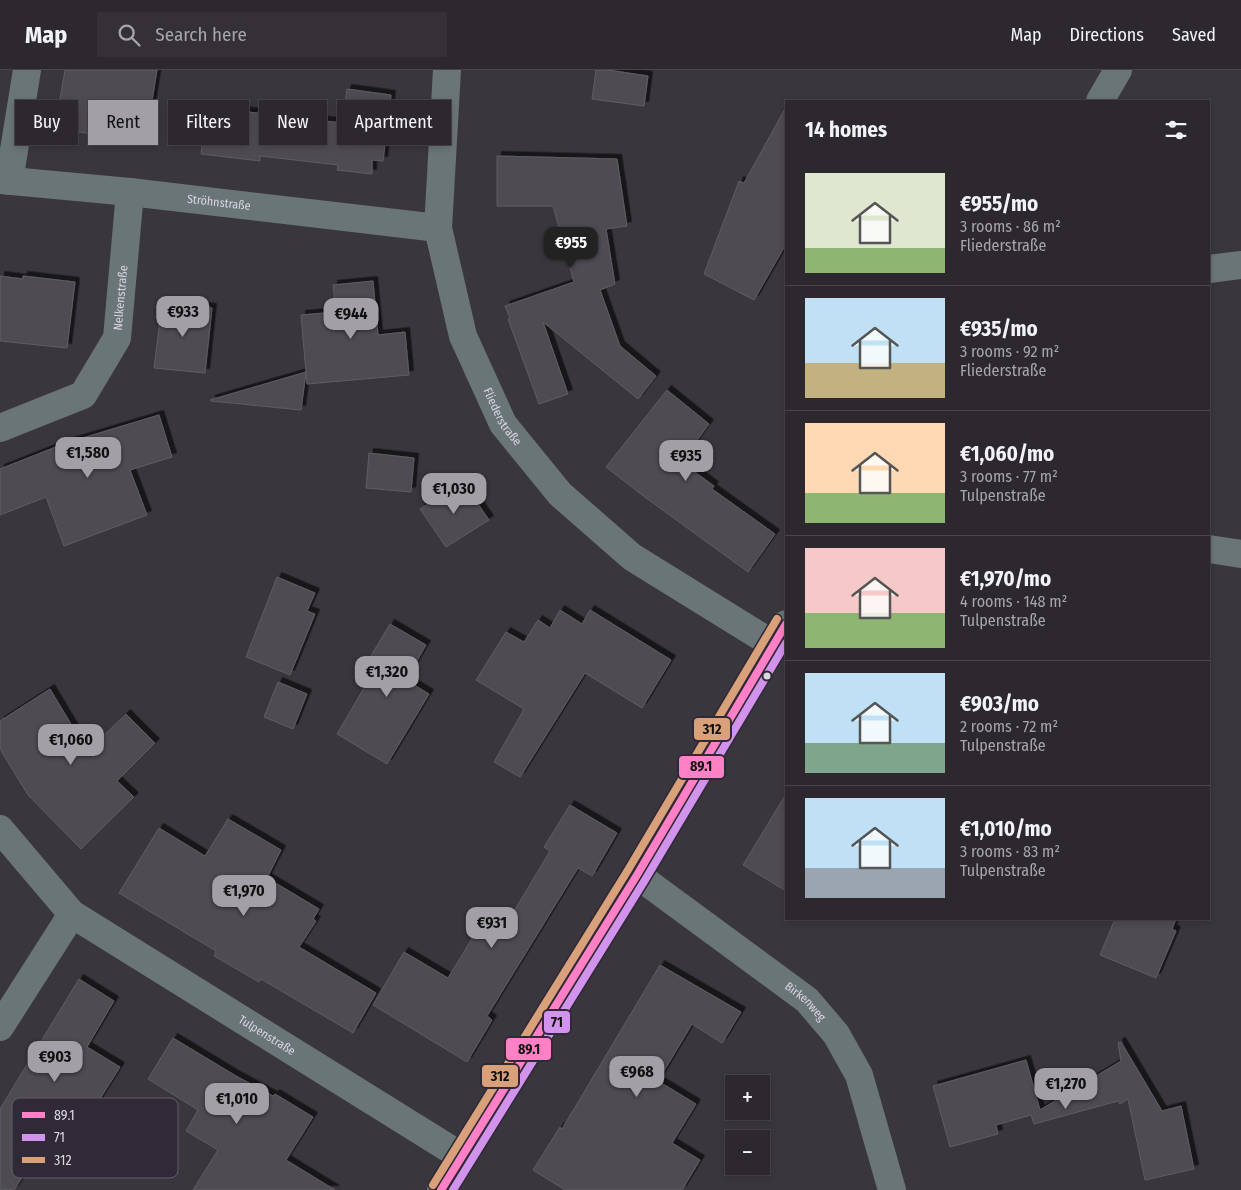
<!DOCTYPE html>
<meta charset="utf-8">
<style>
:root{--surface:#2c282e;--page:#343036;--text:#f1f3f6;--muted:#a6a6aa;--line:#48444a;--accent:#a39fa7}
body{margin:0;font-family:"Fira Sans Condensed",sans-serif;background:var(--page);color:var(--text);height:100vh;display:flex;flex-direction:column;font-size:19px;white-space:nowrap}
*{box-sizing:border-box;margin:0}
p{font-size:16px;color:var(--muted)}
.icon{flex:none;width:28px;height:28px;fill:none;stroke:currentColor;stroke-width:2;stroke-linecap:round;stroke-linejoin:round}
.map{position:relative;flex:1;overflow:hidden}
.sheet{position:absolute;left:785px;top:30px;width:425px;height:820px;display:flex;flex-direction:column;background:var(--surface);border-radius:0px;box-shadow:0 2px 8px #0003,0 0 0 1px var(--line)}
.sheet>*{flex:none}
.top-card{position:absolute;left:15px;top:30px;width:475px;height:45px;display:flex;gap:10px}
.tools{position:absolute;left:725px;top:1005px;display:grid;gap:10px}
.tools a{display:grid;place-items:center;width:45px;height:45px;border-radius:0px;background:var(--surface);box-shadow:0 2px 8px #0003,0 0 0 1px var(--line);font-size:25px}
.price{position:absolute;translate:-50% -42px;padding:0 11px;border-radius:10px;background:var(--accent);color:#111;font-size:16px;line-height:32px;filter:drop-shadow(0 1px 2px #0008)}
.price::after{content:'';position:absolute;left:50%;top:30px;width:15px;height:11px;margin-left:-8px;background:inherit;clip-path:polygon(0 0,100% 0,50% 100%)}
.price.active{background:#222;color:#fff}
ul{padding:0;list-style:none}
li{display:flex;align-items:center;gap:15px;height:125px;padding:0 20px}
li+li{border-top:1px solid var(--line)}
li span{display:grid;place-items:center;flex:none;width:140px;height:100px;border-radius:0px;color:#555}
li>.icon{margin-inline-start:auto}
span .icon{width:60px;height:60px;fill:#fffc;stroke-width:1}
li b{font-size:21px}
h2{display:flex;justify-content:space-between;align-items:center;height:60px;padding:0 20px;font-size:21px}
.tag{padding:0 18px;border-radius:0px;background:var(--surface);box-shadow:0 2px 8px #0003,0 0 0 1px var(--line);font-size:18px;line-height:45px}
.tag.active{background:var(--accent);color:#111}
header{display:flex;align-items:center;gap:30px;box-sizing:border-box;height:70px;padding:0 25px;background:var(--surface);border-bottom:1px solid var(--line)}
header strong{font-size:24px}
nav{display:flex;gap:28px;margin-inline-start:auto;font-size:18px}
.search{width:350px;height:45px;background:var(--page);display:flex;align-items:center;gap:12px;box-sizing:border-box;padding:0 18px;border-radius:0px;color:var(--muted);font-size:19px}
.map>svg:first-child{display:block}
</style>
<header>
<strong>Map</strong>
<div class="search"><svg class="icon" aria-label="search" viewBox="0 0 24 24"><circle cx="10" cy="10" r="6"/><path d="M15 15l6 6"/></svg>Search here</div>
<nav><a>Map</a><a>Directions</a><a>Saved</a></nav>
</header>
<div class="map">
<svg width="1241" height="1120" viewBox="0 0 1241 1120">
<defs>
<filter id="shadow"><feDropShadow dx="4.5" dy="-4.5" stdDeviation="0" flood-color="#0009"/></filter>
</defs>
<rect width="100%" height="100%" fill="#3a363e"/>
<g fill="#4f4c53" stroke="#5f5c62" filter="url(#shadow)">
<path d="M 65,0 L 157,0 L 145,73 L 55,58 Z"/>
<path d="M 596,0 L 608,0 L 648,6 L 644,36 L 592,29 Z"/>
<path d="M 347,19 L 391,25 L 383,91 L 372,90 L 372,104 L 337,100 L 338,95 L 260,86 L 260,91 L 201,84 L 206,37 L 342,53 Z"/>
<path d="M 786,37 L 786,174 L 754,230 L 704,204 L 739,111 L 744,113 Z"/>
<path d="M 497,86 L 617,89 L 627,156 L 606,159 L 615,214 L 600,220 L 620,276 L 656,306 L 638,329 L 543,252 L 568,324 L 539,334 L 508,249 L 510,248 L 505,236 L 574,212 L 553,136 L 497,136 Z"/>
<path d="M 0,206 L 23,209 L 23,206 L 75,212 L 67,278 L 0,271 Z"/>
<path d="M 373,211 L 378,265 L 405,262 L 409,305 L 307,314 L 301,245 L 336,242 L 333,215 Z"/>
<path d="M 162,233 L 212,238 L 205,303 L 154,298 Z"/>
<path d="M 306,302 L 301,340 L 211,331 L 210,330 Z"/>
<path d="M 667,320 L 709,354 L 681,392 L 714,416 L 712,419 L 775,464 L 748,502 L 642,425 L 606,397 Z"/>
<path d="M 159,345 L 172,387 L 130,400 L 147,445 L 64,476 L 46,427 L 0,445 L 0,399 L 66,373 Z"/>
<path d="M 369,383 L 414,388 L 411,422 L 366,418 Z"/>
<path d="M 463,412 L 489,450 L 446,477 L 420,439 Z"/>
<path d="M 277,507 L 315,523 L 307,541 L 315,544 L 290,605 L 246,587 Z"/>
<path d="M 560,540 L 582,554 L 590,540 L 671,590 L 642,638 L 585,603 L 520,707 L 494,692 L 524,639 L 476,610 L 506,562 L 524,572 L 538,550 L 550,558 Z"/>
<path d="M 390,554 L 426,575 L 406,610 L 429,624 L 387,694 L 337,664 L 378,594 L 369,589 Z"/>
<path d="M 278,612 L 307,624 L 293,659 L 264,647 Z"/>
<path d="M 50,619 L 87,681 L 126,644 L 155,673 L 117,711 L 134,727 L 81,779 L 28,725 L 0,679 L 0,651 Z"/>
<path d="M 786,724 L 786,821 L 743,795 Z"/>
<path d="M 570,735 L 617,763 L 592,806 L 578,798 L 487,946 L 492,950 L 467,992 L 373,935 L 404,882 L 448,908 L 476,862 L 495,873 L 550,781 L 544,777 Z"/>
<path d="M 228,749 L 281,780 L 267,808 L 319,839 L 313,849 L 316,851 L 299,877 L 376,923 L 353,963 L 261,909 L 259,912 L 214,886 L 216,881 L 119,823 L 159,758 L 205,786 Z"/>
<path d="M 1115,849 L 1176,849 L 1172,859 L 1176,861 L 1156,908 L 1100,885 Z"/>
<path d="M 660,895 L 741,942 L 722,973 L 692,954 L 658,1011 L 696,1034 L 672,1073 L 700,1090 L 682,1120 L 565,1120 L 533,1100 L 560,1057 L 562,1059 Z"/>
<path d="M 79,909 L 114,931 L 87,977 L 120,997 L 91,1043 L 77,1035 L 57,1068 L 50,1064 L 14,1120 L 0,1120 L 0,1039 Z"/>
<path d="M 173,968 L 236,1006 L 273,1026 L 275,1024 L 313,1047 L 286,1090 L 335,1120 L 193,1120 L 218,1080 L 186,1061 L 198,1040 L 148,1009 Z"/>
<path d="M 1121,972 L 1162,1041 L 1181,1036 L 1194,1099 L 1145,1110 L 1128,1029 L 1120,1034 L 1118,1031 L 1034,1054 L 1031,1045 L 996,1055 L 998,1064 L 950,1077 L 933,1016 L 1026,990 L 1040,1040 L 1121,991 L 1118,973 Z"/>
</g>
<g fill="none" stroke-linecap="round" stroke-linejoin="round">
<g stroke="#6a7578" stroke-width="28">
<path id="s1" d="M 447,0 L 438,158 L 463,266 L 503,354 L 560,424 L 632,487 L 774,575"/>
<path d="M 1100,31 L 1118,0"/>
<path id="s2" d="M 0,110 L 130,122 L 438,158"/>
<path d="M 9,111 L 27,0"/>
<path d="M 1209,199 L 1241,195"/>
<path id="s3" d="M 0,358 L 83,325 L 117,268 L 130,122"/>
<path d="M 1209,479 L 1241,484"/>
<path id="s4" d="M 0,759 L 72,844 L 461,1086"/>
<path id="s5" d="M 637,805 L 807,930 L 836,964 L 859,1005 L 892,1120"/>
<path d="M 0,957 L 72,844"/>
<path d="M 441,1120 L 637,805 L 786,554"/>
</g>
<defs>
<path id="bus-1" d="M 441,1120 L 637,805 L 786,554"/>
<path id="bus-2" d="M 453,1120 L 645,810 L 786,573"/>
<path id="bus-3" d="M 433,1115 L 628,800 L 777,549"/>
</defs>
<use href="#bus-1" stroke="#302937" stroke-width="11"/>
<use href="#bus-2" stroke="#302937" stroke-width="11"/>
<use href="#bus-3" stroke="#302937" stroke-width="11"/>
<use href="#bus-1" stroke="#ff80c5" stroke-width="8"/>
<use href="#bus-2" stroke="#d193ec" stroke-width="8"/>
<use href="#bus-3" stroke="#d9a179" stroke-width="8"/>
</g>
<circle fill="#dbd7e0" stroke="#302937" stroke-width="2" cx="767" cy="606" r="4.5"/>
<g text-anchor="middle" stroke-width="4" stroke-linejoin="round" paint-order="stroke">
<g font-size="12" fill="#dbd7e0" stroke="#302937">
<text dy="4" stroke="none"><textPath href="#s2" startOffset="220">Ströhnstraße</textPath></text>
<text dy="4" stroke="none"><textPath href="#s3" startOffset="196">Nelkenstraße</textPath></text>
<text dy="4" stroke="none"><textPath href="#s1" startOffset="359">Fliederstraße</textPath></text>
<text dy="4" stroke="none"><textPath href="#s5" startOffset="211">Birkenweg</textPath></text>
<text dy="4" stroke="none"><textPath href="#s4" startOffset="341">Tulpenstraße</textPath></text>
</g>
</g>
<rect x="12" y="1028" width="166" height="80" rx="8" fill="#302937" stroke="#635d6a" stroke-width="1"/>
<rect x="22" y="1042" width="23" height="6" fill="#ff80c5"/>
<rect x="22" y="1064" width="23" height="7" fill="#d193ec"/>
<rect x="22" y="1087" width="23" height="6" fill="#d9a179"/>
<g font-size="14" fill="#dbd7e0">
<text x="54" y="1050">89.1</text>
<text x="54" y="1072">71</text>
<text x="54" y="1095">312</text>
</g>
<g stroke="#302937" stroke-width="2">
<rect x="693" y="647" width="38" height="24" rx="5" fill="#d9a179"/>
<rect x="678" y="685" width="47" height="24" rx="5" fill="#ff80c5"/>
<rect x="543" y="940" width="28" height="24" rx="5" fill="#d193ec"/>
<rect x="505" y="967" width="47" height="24" rx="5" fill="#ff80c5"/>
<rect x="481" y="994" width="38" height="24" rx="5" fill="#d9a179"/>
</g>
<g font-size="14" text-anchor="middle" font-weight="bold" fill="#111">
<text x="712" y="664">312</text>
<text x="701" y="701">89.1</text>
<text x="557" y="957">71</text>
<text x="529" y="984">89.1</text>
<text x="500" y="1011">312</text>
</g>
</svg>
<div class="tools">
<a>+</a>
<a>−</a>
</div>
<b class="price active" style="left:571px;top:199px">€955</b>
<b class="price" style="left:183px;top:268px">€933</b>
<b class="price" style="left:351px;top:270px">€944</b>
<b class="price" style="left:88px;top:409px">€1,580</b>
<b class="price" style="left:686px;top:412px">€935</b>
<b class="price" style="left:454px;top:445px">€1,030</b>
<b class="price" style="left:387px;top:628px">€1,320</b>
<b class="price" style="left:71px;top:696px">€1,060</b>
<b class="price" style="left:244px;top:847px">€1,970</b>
<b class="price" style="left:492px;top:879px">€931</b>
<b class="price" style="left:55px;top:1013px">€903</b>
<b class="price" style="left:637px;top:1028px">€968</b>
<b class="price" style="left:1066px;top:1040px">€1,270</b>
<b class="price" style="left:237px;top:1055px">€1,010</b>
<div class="top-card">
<a class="tag">Buy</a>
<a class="tag active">Rent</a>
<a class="tag">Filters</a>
<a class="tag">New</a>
<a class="tag">Apartment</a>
</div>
<section class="sheet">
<h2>14 homes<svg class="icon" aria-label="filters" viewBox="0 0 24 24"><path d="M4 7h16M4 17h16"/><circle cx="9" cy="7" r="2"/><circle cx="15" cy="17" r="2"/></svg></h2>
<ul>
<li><span style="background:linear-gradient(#dfe7d0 75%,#8fb573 0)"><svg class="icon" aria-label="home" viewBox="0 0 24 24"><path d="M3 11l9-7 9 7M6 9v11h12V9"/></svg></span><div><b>€955/mo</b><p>3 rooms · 86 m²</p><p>Fliederstraße</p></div></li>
<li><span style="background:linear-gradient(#bfe0f5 65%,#c2b280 0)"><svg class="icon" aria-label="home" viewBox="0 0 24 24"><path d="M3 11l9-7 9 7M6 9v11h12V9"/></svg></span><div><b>€935/mo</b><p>3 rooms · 92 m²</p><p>Fliederstraße</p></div></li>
<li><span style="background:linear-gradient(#ffd9b3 70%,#8fb573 0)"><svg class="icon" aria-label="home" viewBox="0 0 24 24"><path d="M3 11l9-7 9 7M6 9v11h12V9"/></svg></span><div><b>€1,060/mo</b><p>3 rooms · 77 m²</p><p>Tulpenstraße</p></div></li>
<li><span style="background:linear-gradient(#f6c9c9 65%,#8fb573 0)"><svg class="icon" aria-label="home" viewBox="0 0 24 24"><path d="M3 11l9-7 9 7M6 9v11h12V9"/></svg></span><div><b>€1,970/mo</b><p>4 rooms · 148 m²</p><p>Tulpenstraße</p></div></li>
<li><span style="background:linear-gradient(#bfe0f5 70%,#7fa58c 0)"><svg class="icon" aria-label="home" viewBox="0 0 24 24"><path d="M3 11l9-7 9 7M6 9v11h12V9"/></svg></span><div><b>€903/mo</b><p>2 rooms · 72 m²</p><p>Tulpenstraße</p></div></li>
<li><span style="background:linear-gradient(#bfe0f5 70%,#9aa5b1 0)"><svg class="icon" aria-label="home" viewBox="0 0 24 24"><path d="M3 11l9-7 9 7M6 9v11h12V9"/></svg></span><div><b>€1,010/mo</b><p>3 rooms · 83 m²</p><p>Tulpenstraße</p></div></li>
</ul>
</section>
</div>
